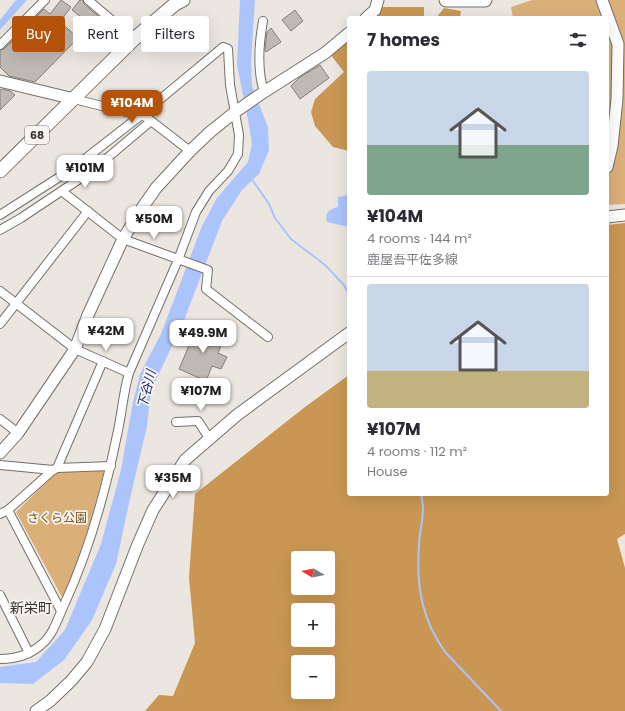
<!DOCTYPE html>
<meta charset="utf-8">
<style>
:root{--surface:#fff;--page:#f2f2f3;--text:#2b2b33;--muted:#7c7c81;--line:#e1e1e2;--accent:#b45309}
body{margin:0;font-family:Poppins,"Noto Sans JP",sans-serif;background:var(--page);color:var(--text);height:100vh;display:flex;flex-direction:column;font-size:15px;white-space:nowrap}
*{box-sizing:border-box;margin:0}
p{font-size:13px;color:var(--muted)}
.icon{flex:none;width:22px;height:22px;fill:none;stroke:currentColor;stroke-width:2;stroke-linecap:round;stroke-linejoin:round}
.map{position:relative;flex:1;overflow:hidden}
.sheet{position:absolute;left:347px;top:16px;width:262px;height:480px;display:flex;flex-direction:column;background:var(--surface);border-radius:4px;box-shadow:0 4px 16px #0002}
.sheet>*{flex:none}
.banner{position:absolute;left:12px;top:16px;width:275px;height:36px;display:flex;gap:8px}
.needle{width:26px;rotate:280deg}
.tools{position:absolute;left:291px;top:551px;display:grid;gap:8px}
.tools a{display:grid;place-items:center;width:44px;height:44px;border-radius:4px;background:var(--surface);box-shadow:0 4px 16px #0002;font-size:20px}
.price{position:absolute;translate:-50% -34px;padding:0 9px;border-radius:8px;background:#fff;color:#222;font-size:13px;line-height:26px;filter:drop-shadow(0 1px 2px #0008)}
.price::after{content:'';position:absolute;left:50%;top:24px;width:12px;height:9px;margin-left:-6px;background:inherit;clip-path:polygon(0 0,100% 0,50% 100%)}
.price.selected{background:var(--accent);color:#fff}
ul{padding:0;list-style:none}
li{display:grid;align-content:center;gap:8px;height:212px;padding:0 20px}
li+li{border-top:1px solid var(--line)}
li span{display:grid;place-items:center;height:124px;border-radius:4px;color:#555}
li>.icon{margin-inline-start:auto}
span .icon{width:72px;height:72px;fill:#fffc;stroke-width:1}
li b{font-size:17px}
h2{display:flex;justify-content:space-between;align-items:center;height:48px;padding:0 20px;font-size:17px}
.chip{padding:0 14px;border-radius:4px;background:var(--surface);box-shadow:0 4px 16px #0002;font-size:14px;line-height:36px}
.chip.selected{background:var(--accent);color:#fff}
.map>svg:first-child{display:block}
</style>
<div class="map">
<svg width="625" height="711" viewBox="0 0 625 711">
<rect width="100%" height="100%" fill="#ece6e0"/>
<g fill="#daaf78">
<path d="M 532,0 L 625,0 L 625,204 L 607,205 L 607,18 L 513,18 L 511,7 Z"/>
<path d="M 104,471 C 93,515 80,557 63,599 L 16,512 L 57,472 Z"/>
</g>
<g fill="#c99753" fill-rule="evenodd">
<path d="M 379,7 L 424,7 L 424,18 L 368,18 Z"/>
<path d="M 444,8 L 461,11 L 460,18 L 436,18 Z"/>
<path d="M 349,35 L 349,151 L 333,147 L 315,126 L 311,112 L 315,99 L 344,72 L 330,54 Z"/>
<path d="M 625,223 L 625,534 L 617,539 L 625,568 L 625,711 L 145,711 L 159,695 L 173,696 L 195,643 L 189,577 L 195,494 L 305,407 L 349,375 L 349,494 L 607,494 L 607,225 ZM 298,558 L 328,558 L 328,588 L 298,588 ZM 298,610 L 328,610 L 328,640 L 298,640 ZM 298,662 L 328,662 L 328,692 L 298,692 Z"/>
</g>
<g fill="#acc4fc">
<path d="M 16,0 L 27,0 L 0,30 L 0,20 Z"/>
<path d="M 240,0 L 255,0 L 251,63 L 252,86 L 268,127 L 269,150 L 259,174 L 242,190 L 222,221 L 183,323 L 151,390 L 147,426 L 129,503 L 116,564 L 92,620 L 64,660 L 33,684 L 0,683 L 0,667 L 36,662 L 65,630 L 101,544 L 121,470 L 133,402 L 140,374 L 161,334 L 202,226 L 217,198 L 248,162 L 252,144 L 248,120 L 237,65 Z"/>
<path d="M 349,195 L 349,227 L 327,222 C 324,212 330,209 338,207 L 338,197 Z"/>
</g>
<g fill="none" stroke-linecap="round" stroke-linejoin="round">
<g stroke="#acc4fc" stroke-width="2">
<path d="M 251,178 L 269,204 L 275,218 L 291,239 L 325,265 L 344,285 L 349,295"/>
<path d="M 421,494 C 422,499 423,504 423,509 C 423,521 419,534 419,546 C 416,586 422,621 446,653 L 501,711"/>
</g>
</g>
<g fill="#bfb9b3" stroke="#847f79">
<path d="M 61,0 L 71,7 L 60,22 L 78,38 L 35,82 L 9,76 L 0,67 L 0,50 L 4,49 L 44,9 L 50,14 Z"/>
<path d="M 80,0 L 83,0 L 84,4 L 104,21 L 96,29 L 72,10 Z"/>
<path d="M 295,10 L 303,21 L 291,31 L 282,20 Z"/>
<path d="M 271,28 L 281,42 L 266,52 L 265,50 L 267,32 Z"/>
<path d="M 320,65 L 329,78 L 300,99 L 291,86 L 300,77 Z"/>
<path d="M 2,89 L 10,91 L 15,95 L 0,110 L 0,90 Z"/>
<path d="M 198,325 L 224,337 L 218,353 L 227,357 L 221,369 L 212,366 L 206,381 L 179,369 Z"/>
</g>
<g fill="none" stroke-linecap="round" stroke-linejoin="round">
<defs>
<g id="street">
<path d="M 88,0 L 134,39"/>
<path d="M 263,21 C 259,43 257,70 264,92"/>
<path d="M 0,45 L 45,0"/>
<path d="M 74,99 L 146,117 L 190,151"/>
<path d="M 63,192 L 123,239 L 208,270 L 206,289 L 268,337"/>
<path d="M 0,215 L 72,169 L 140,116 L 223,47 L 228,49 L 230,85 L 239,135 L 238,154 L 228,171 L 209,191 L 196,212 L 178,260 L 129,373 C 123,393 122,414 117,435 C 105,494 89,551 64,605 C 58,618 53,635 42,644 C 30,655 15,659 0,659"/>
<path d="M 0,230 L 21,218 L 93,170 L 151,121"/>
<path d="M 0,291 L 75,349 L 129,373"/>
<path d="M 0,324 L 88,211"/>
<path d="M 0,419 L 18,433"/>
<path d="M 176,422 L 198,421 L 209,438"/>
<path d="M 0,465 L 53,470"/>
<path d="M 57,468 L 103,361"/>
<path d="M 8,510 L 61,611"/>
<path d="M 0,514 L 8,510 L 53,470 L 57,468 L 111,466"/>
<path d="M 0,595 L 29,653"/>
</g>
<g id="secondary">
<path d="M 602,0 L 618,44 L 617,99 L 612,146 L 607,167"/>
<path d="M 366,18 L 375,10 L 378,0"/>
<path d="M 0,81 L 74,99"/>
<path d="M 607,217 L 625,215"/>
<path d="M 0,453 L 18,433 L 75,349 L 88,315 L 123,239 L 140,211 L 156,188 L 190,151 L 210,132 L 235,112 L 264,92 L 325,53 L 349,33"/>
<path d="M 36,711 L 50,701 L 71,681 L 87,662 L 105,629 L 138,544 L 153,510 L 185,460 L 237,415 L 349,333"/>
</g>
<g id="primary">
<path d="M 446,0 L 485,0"/>
<path d="M 0,171 L 134,39 L 175,4 L 183,0"/>
</g>
</defs>
<use href="#street" stroke="#75706a" stroke-width="10"/>
<use href="#secondary" stroke="#75706a" stroke-width="13"/>
<use href="#primary" stroke="#75706a" stroke-width="15"/>
<use href="#street" stroke="#fff" stroke-width="8"/>
<use href="#secondary" stroke="#fff" stroke-width="11"/>
<use href="#primary" stroke="#fff" stroke-width="13"/>
</g>
<g text-anchor="middle" stroke-width="3.5" stroke-linejoin="round" paint-order="stroke">
<rect fill="#f9f4ed" stroke="#706d69" stroke-width="1" x="25" y="126" width="24" height="18" rx="3"/>
<g font-size="11" font-weight="bold" fill="#353331">
<text x="37" y="139">68</text>
</g>
<g font-size="12" fill="#724f1d" stroke="#f9f4ed">
<text x="57" y="522">さくら公園</text>
</g>
<g font-size="13" font-style="italic" fill="#172d7a" stroke="#f9f4ed">
<text transform="translate(146 389) rotate(-76)" y="5">下谷川</text>
</g>
<g font-size="14" fill="#353331" stroke="#f9f4ed">
<text x="31" y="613">新栄町</text>
</g>
</g>
</svg>
<div class="tools">
<a><svg class="needle" viewBox="-14 -14 28 28"><path d="M0-13l5 13h-10z" fill="#e53935"/><path d="M0 13l5-13h-10z" fill="#7c7c81"/></svg></a>
<a>+</a>
<a>−</a>
</div>
<b class="price selected" style="left:132px;top:124px">¥104M</b>
<b class="price" style="left:85px;top:189px">¥101M</b>
<b class="price" style="left:154px;top:240px">¥50M</b>
<b class="price" style="left:106px;top:352px">¥42M</b>
<b class="price" style="left:203px;top:354px">¥49.9M</b>
<b class="price" style="left:201px;top:412px">¥107M</b>
<b class="price" style="left:173px;top:499px">¥35M</b>
<div class="banner">
<a class="chip selected">Buy</a>
<a class="chip">Rent</a>
<a class="chip">Filters</a>
</div>
<section class="sheet">
<h2>7 homes<svg class="icon" aria-label="filters" viewBox="0 0 24 24"><path d="M4 7h16M4 17h16"/><circle cx="9" cy="7" r="2"/><circle cx="15" cy="17" r="2"/></svg></h2>
<ul>
<li><span style="background:linear-gradient(#c9d6e8 60%,#7fa58c 0)"><svg class="icon" aria-label="home" viewBox="0 0 24 24"><path d="M3 11l9-7 9 7M6 9v11h12V9"/></svg></span><div><b>¥104M</b><p>4 rooms · 144 m²</p><p>鹿屋吾平佐多線</p></div></li>
<li><span style="background:linear-gradient(#c9d6e8 70%,#c2b280 0)"><svg class="icon" aria-label="home" viewBox="0 0 24 24"><path d="M3 11l9-7 9 7M6 9v11h12V9"/></svg></span><div><b>¥107M</b><p>4 rooms · 112 m²</p><p>House</p></div></li>
</ul>
</section>
</div>
